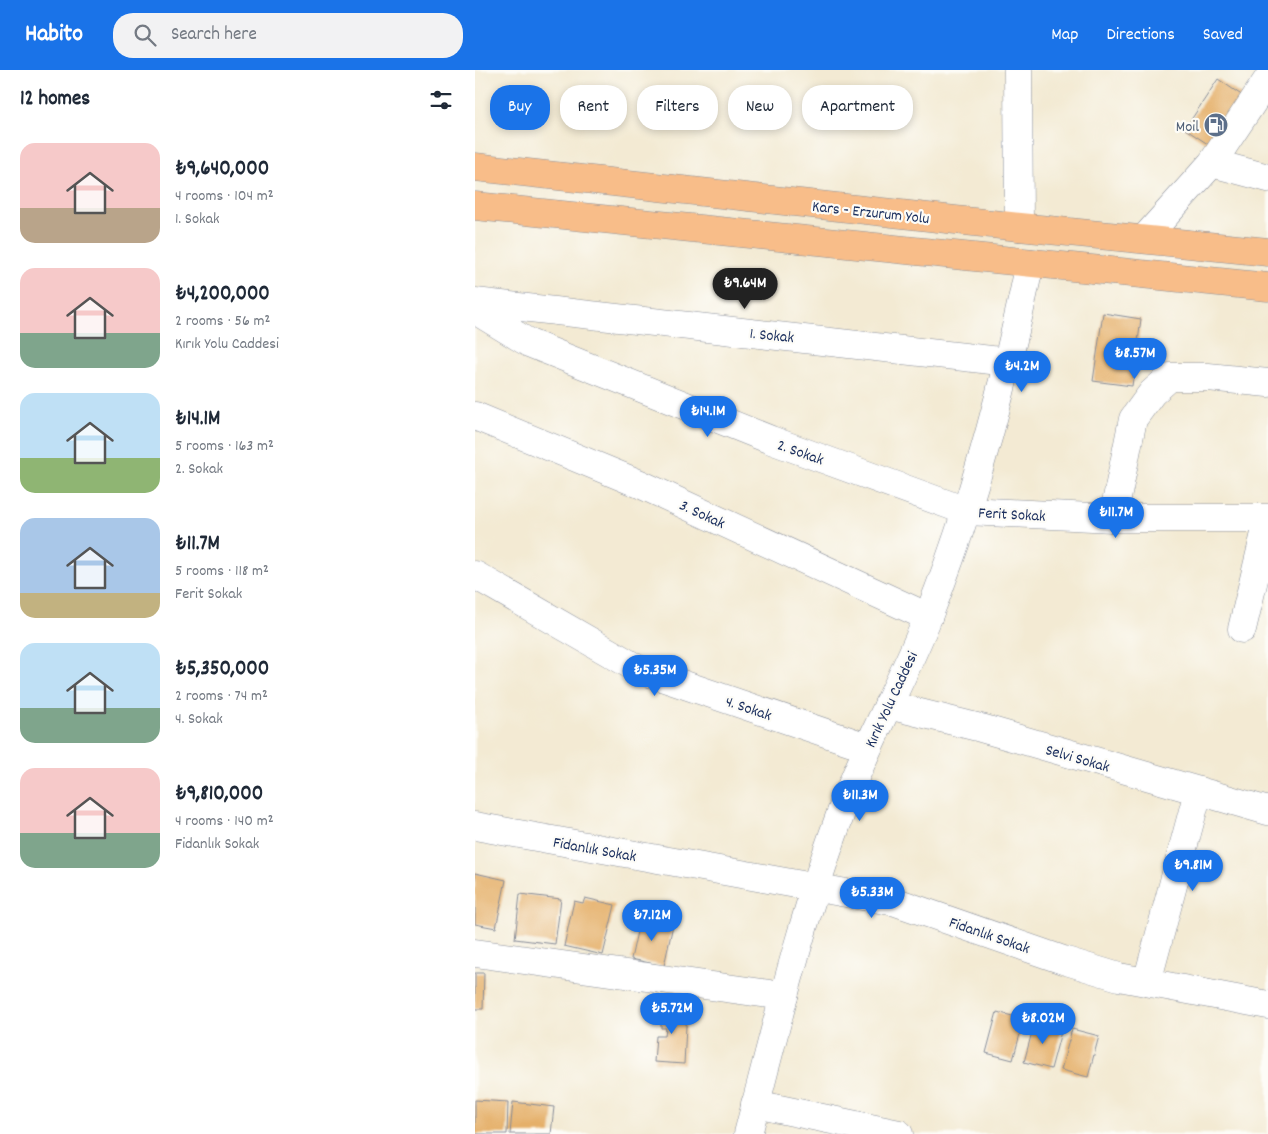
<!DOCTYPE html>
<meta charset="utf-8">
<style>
:root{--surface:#fff;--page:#f2f2f3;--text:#1f2937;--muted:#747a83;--accent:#1a73e8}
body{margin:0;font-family:Dekko,sans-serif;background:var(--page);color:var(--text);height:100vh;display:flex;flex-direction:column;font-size:19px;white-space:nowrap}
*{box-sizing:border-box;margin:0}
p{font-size:16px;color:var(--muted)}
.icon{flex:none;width:28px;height:28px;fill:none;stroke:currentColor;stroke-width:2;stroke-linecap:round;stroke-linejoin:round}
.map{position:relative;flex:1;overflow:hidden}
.drawer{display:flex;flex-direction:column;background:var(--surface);width:475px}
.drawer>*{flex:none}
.top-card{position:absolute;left:15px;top:15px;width:475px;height:45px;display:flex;gap:10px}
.price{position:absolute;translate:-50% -42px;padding:0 11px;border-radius:18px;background:var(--accent);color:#fff;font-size:16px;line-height:32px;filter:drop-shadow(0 1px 2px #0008)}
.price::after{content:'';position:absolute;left:50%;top:30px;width:15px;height:11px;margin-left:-8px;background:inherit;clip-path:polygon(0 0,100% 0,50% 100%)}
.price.active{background:#222;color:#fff}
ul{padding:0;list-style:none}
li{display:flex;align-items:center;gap:15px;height:125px;padding:0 20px}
li span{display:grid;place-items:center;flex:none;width:140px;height:100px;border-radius:15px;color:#555}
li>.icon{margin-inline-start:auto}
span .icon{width:60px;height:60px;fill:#fffc;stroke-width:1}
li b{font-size:21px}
h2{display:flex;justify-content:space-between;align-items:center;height:60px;padding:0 20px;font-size:21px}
.tag{padding:0 18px;border-radius:20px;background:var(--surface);box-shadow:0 2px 8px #0003;font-size:18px;line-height:45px}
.tag.active{background:var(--accent);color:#fff}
header{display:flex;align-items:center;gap:30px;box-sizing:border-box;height:70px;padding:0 25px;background:var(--accent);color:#fff}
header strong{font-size:24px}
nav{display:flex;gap:28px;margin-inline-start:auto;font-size:18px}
.search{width:350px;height:45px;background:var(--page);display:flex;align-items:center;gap:12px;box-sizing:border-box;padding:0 18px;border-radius:20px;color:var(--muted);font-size:19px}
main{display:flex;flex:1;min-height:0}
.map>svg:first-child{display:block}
</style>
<header>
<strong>Habito</strong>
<div class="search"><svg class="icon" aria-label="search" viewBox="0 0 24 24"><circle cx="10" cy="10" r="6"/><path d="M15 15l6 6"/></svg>Search here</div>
<nav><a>Map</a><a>Directions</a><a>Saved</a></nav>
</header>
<main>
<section class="drawer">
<h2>12 homes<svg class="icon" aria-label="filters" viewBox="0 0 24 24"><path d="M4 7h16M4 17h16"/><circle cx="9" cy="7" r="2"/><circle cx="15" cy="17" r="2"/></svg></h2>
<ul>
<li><span style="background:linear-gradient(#f6c9c9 65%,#b9a48a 0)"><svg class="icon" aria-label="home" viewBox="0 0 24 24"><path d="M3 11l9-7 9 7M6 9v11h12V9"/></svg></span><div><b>₺9,640,000</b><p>4 rooms · 104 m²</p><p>1. Sokak</p></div></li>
<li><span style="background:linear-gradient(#f6c9c9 65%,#7fa58c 0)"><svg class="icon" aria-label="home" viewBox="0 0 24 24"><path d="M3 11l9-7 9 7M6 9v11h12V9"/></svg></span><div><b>₺4,200,000</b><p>2 rooms · 56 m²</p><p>Kırık Yolu Caddesi</p></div></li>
<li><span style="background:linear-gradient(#bfe0f5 65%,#8fb573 0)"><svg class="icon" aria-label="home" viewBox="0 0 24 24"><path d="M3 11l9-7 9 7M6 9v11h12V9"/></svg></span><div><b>₺14.1M</b><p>5 rooms · 163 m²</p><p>2. Sokak</p></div></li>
<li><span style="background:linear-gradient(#a9c7e8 75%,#c2b280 0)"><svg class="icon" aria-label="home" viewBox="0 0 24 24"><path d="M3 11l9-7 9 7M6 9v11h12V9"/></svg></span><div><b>₺11.7M</b><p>5 rooms · 118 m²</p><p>Ferit Sokak</p></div></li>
<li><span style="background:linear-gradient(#bfe0f5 65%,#7fa58c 0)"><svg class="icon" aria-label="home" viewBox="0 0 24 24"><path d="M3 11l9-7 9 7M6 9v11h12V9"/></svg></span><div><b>₺5,350,000</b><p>2 rooms · 74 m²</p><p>4. Sokak</p></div></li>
<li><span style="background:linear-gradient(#f6c9c9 65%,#7fa58c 0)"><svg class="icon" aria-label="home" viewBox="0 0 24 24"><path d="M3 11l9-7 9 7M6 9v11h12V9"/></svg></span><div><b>₺9,810,000</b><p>4 rooms · 140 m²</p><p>Fidanlık Sokak</p></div></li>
</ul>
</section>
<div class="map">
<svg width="793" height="1064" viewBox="0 0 793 1064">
<rect width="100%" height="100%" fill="#fdfcf7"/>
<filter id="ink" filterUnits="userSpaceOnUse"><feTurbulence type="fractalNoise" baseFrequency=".02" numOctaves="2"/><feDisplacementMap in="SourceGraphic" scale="10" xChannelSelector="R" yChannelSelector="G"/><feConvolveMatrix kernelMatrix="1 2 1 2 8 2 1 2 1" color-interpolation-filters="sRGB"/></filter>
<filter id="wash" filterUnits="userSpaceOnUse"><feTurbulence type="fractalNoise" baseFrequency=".0096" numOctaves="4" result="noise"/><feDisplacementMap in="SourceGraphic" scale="20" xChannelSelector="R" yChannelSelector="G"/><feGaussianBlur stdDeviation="1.12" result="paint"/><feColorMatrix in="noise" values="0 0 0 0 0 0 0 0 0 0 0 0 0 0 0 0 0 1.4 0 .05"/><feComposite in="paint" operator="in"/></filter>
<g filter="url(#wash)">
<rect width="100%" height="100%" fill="#f3ead3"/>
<g id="blocks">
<g fill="#e5b06b">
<path d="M 743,9 L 784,37 L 751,86 L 710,59 Z"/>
<path d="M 628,243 L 666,249 L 657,316 L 618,311 Z"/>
<path d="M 0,803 L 31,810 L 21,858 L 0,854 Z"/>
<path d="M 45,824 L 86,829 L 80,874 L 40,869 Z"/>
<path d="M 110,828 L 140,835 L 128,885 L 89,876 L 99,831 L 108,833 Z"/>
<path d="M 165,848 L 198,855 L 189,896 L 156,889 Z"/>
<path d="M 0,903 L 9,903 L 8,939 L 0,939 Z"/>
<path d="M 184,935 L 212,937 L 209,994 L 179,992 L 181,966 L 190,966 L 191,958 L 186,958 L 186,950 L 183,950 Z"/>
<path d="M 522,942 L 549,949 L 538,990 L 511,983 Z"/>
<path d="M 560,951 L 587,958 L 576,999 L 549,992 Z"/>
<path d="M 597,959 L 624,966 L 613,1007 L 586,1000 Z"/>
<path d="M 0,1030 L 33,1032 L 32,1064 L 0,1064 Z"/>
<path d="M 38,1032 L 79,1037 L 76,1064 L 35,1064 Z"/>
</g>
</g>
</g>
<g filter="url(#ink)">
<use href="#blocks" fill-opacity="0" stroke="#878c98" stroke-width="1"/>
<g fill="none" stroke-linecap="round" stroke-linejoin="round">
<defs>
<g id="minor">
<path d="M 543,0 L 544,157"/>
<path d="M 737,93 L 793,108"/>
<path d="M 669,169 L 737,93 L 793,9"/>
<path d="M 0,232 L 534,292"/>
<path d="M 0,240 L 54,273 L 296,370 L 491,441 L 638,448 L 793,448"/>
<path d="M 0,346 L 165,414 L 453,547"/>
<path d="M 638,448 L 658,349 L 677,323 L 695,307 L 733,307 L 793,313"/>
<path d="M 0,505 L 163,599 L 392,677"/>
<path d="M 767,559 L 793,451"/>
<path d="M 413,635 L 506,658 L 793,741"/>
<path d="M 0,756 L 421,832 L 588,890 L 644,907 L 793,935"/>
<path d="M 0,883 L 309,926"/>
<path d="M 672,912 L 723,722"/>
<path d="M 280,1034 L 424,1064"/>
<path d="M 273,1064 C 302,952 329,840 370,732 C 394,669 428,610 453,547 C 499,433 530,313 555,193"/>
</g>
<g id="highway">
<path d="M 0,97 L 544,157 L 793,182"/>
<path d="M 0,136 L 793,217"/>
</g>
</defs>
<use href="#minor" stroke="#878c98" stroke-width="29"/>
<use href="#highway" stroke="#878c98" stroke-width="29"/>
<use href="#minor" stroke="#fff" stroke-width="28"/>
<use href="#highway" stroke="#f8bd89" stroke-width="28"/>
</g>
</g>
<defs>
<symbol id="fuel-disc" viewBox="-11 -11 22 22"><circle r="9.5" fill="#5c6f8a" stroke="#fdfcf7"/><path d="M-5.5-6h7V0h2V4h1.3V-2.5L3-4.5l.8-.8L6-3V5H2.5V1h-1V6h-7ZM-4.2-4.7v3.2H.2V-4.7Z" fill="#fff"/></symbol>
</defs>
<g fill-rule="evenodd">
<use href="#fuel-disc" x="727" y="41" width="28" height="28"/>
</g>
<g text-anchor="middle" stroke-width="4.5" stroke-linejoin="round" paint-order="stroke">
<g font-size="16" fill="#4e5e75" stroke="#fdfcf7" text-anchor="end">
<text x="724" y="61">Moil</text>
</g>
<g font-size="16" fill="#1b2f5e" stroke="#fdfcf7">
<text transform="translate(396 141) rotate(6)" y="6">Kars - Erzurum Yolu</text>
<text transform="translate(297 264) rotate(6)" y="6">1. Sokak</text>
<text transform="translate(326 381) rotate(20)" y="6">2. Sokak</text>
<text transform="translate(228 443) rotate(25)" y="6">3. Sokak</text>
<text transform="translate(537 443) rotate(3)" y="6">Ferit Sokak</text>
<text transform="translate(415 629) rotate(-65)" y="6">Kırık Yolu Caddesi</text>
<text transform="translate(274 637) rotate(19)" y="6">4. Sokak</text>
<text transform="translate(603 687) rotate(16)" y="6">Selvi Sokak</text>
<text transform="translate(120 778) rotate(10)" y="6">Fidanlık Sokak</text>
<text transform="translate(515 864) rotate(19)" y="6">Fidanlık Sokak</text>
</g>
</g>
</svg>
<b class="price active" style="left:270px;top:240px">₺9.64M</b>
<b class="price" style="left:660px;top:310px">₺8.57M</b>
<b class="price" style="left:547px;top:323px">₺4.2M</b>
<b class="price" style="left:233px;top:368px">₺14.1M</b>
<b class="price" style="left:641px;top:469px">₺11.7M</b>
<b class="price" style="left:180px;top:627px">₺5.35M</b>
<b class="price" style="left:385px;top:752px">₺11.3M</b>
<b class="price" style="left:718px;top:822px">₺9.81M</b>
<b class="price" style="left:397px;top:849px">₺5.33M</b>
<b class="price" style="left:177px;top:872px">₺7.12M</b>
<b class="price" style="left:197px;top:965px">₺5.72M</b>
<b class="price" style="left:568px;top:975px">₺8.02M</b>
<div class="top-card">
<a class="tag active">Buy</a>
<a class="tag">Rent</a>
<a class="tag">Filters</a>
<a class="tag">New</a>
<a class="tag">Apartment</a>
</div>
</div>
</main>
